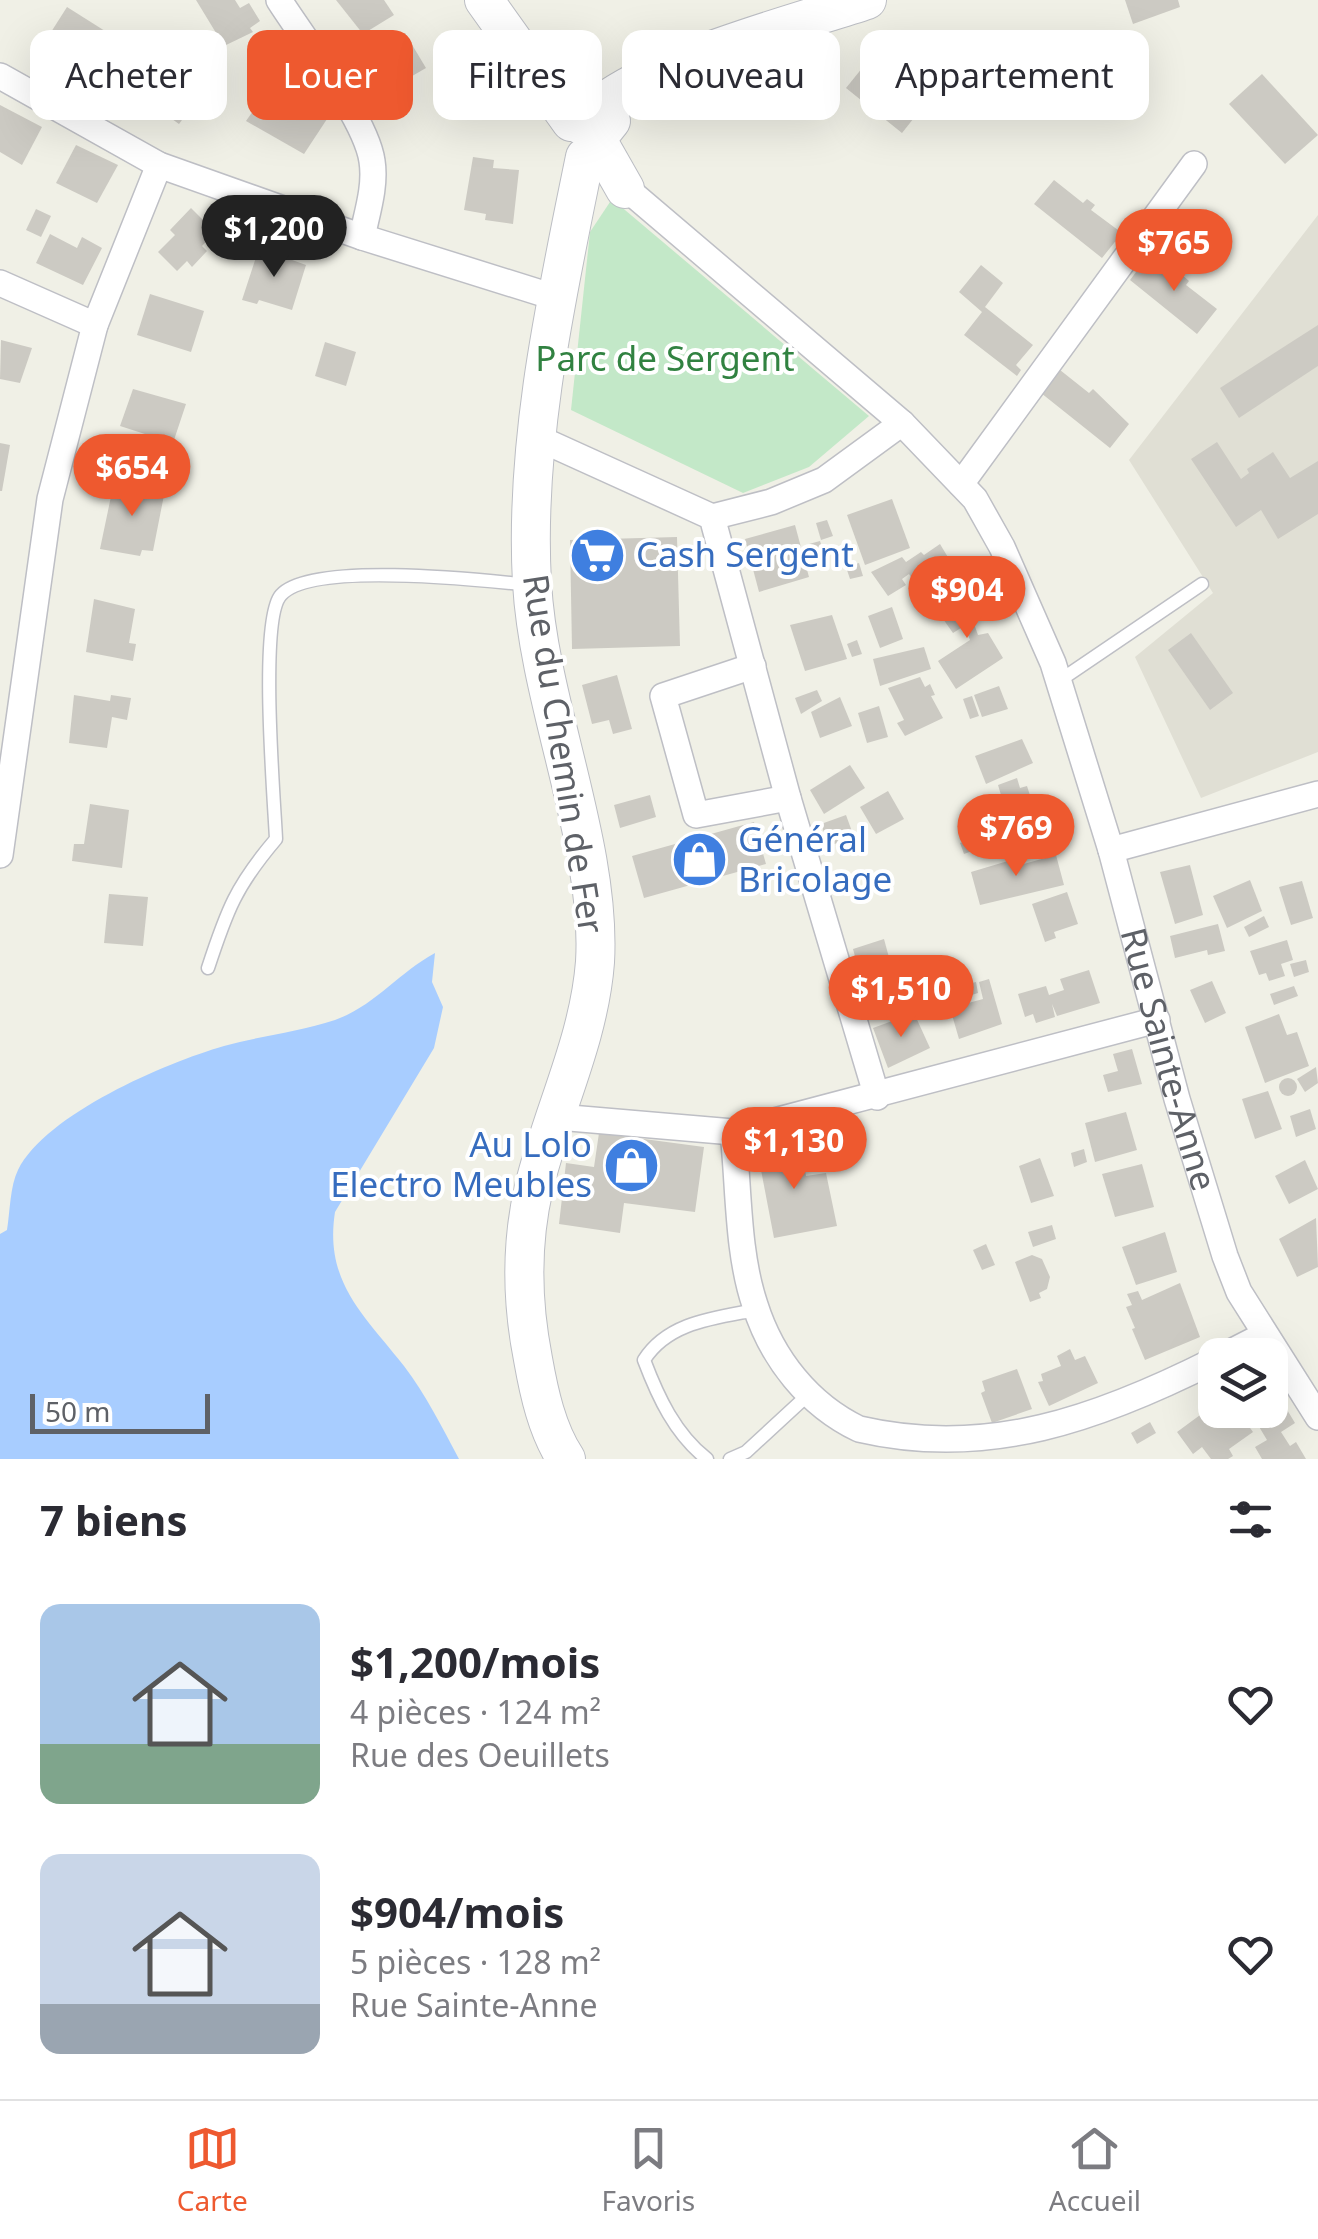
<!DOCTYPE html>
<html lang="fr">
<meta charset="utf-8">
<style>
:root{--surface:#fff;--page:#f2f2f3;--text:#2b2b33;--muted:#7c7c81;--line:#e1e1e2;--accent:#ee592f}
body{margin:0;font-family:"Noto Sans",sans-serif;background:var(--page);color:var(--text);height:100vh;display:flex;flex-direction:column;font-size:38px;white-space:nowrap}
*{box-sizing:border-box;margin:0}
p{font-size:32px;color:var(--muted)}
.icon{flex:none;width:55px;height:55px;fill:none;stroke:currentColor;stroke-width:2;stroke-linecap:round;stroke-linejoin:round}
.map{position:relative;height:1459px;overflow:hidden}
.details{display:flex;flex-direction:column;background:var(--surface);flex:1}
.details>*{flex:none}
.banner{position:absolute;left:30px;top:30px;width:1260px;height:90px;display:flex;gap:20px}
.tools{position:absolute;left:1198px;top:1338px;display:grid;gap:20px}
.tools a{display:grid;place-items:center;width:90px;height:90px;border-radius:20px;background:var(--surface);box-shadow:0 10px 40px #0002;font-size:50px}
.scale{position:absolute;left:30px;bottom:25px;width:180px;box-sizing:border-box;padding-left:10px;border:5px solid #5e6167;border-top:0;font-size:28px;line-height:35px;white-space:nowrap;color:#5e6167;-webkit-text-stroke:8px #fff;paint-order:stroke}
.price{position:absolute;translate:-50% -85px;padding:0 22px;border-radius:35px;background:var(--accent);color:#fff;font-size:32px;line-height:65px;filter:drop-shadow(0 2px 5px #0008)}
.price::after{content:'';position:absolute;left:50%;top:60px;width:30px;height:22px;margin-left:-15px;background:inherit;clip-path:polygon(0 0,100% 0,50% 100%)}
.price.current{background:#222;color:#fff}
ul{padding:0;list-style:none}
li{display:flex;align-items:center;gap:30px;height:250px;padding:0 40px}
li span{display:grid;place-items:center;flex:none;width:280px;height:200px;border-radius:20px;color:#555}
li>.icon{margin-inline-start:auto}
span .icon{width:120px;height:120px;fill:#fffc;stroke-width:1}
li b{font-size:42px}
h2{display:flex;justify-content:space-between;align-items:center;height:120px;padding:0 40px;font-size:42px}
.pill{padding:0 35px;border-radius:20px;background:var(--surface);box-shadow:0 10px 40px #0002;font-size:35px;line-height:90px}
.pill.current{background:var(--accent);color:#fff}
.tab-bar{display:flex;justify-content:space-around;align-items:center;height:140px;border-top:2px solid var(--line);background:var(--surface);font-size:28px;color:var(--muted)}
.tab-bar a{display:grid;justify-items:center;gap:5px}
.tab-bar .current{color:var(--accent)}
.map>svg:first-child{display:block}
</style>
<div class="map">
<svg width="1318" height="1459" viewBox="0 0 1318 1459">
<rect width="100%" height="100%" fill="#f0f0e6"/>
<path fill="#e0dfd4" d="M 1318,215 L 1318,752 L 1201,798 L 1135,657 L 1213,593 L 1129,460 Z"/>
<path fill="#c3e8c8" d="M 612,199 L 869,416 L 809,467 L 743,493 L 571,410 L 590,232 Z"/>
<path fill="#a8cdff" d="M 435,953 L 432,982 L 443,1007 L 434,1048 L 335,1212 C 324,1282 364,1315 404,1366 C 426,1395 442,1427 459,1459 L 0,1459 L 0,1234 L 7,1230 C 10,1212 10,1186 18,1170 C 46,1114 165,1063 224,1046 C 260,1036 299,1032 335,1020 C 376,1005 398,973 435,953 Z"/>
<g fill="#cccac3">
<path d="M 196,0 L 235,0 L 240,8 L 249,3 L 260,21 L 250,28 L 253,32 L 224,46 Z"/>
<path d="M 336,0 L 384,0 L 394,15 L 363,34 Z"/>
<path d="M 1125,0 L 1178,0 L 1180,7 L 1133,24 Z"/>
<path d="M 67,7 L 105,31 L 86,60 L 46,40 Z"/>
<path d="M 405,33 L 426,68 L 383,93 L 364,58 Z"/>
<path d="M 152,49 L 167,61 L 171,56 L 208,85 L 179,124 L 126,86 Z"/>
<path d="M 863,67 L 893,91 L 905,78 L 917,90 L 914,95 L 925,104 L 902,133 L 846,88 Z"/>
<path d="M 1262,74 L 1318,135 L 1285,164 L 1229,104 Z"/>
<path d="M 276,78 L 329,116 L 304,154 L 246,121 Z"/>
<path d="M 0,105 L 42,127 L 22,165 L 0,152 Z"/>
<path d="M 76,145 L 118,165 L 97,203 L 56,183 Z"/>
<path d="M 473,157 L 494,160 L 493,168 L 519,170 L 513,224 L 485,220 L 486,214 L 464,210 Z"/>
<path d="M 1054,180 L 1083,203 L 1087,199 L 1095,205 L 1091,210 L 1122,233 L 1102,258 L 1034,204 Z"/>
<path d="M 191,208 L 215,232 L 202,246 L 207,251 L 192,267 L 187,261 L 177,271 L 158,252 L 175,235 L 170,230 Z"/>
<path d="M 36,209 L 51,216 L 41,237 L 26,230 Z"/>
<path d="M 50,234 L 77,248 L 82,237 L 102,248 L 83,285 L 36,263 Z"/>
<path d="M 259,248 L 306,265 L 292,310 L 259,300 L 257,304 L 242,300 Z"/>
<path d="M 1149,255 L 1177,278 L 1181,274 L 1189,281 L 1186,285 L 1217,309 L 1197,334 L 1130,280 Z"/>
<path d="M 981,265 L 1003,283 L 985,307 L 1033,345 L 1016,365 L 1021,370 L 1017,376 L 964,335 L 982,312 L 959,292 Z"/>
<path d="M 150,294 L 204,311 L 191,352 L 137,335 Z"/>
<path d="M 1318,325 L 1318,366 L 1239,418 L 1220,388 Z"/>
<path d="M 1,340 L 32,348 L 20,383 L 0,379 Z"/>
<path d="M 325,342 L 356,352 L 346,386 L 315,376 Z"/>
<path d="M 1060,370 L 1089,393 L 1093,389 L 1129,424 L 1110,448 L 1041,393 Z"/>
<path d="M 133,389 L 186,404 L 173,443 L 120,426 Z"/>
<path d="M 1217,442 L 1241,479 L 1249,473 L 1247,469 L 1273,452 L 1290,478 L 1318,461 L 1318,514 L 1278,539 L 1261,510 L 1236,527 L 1191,459 Z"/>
<path d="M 0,443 L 10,445 L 2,491 L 0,491 Z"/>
<path d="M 114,482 L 165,490 L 153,551 L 142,550 L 140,556 L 100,549 Z"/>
<path d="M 892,499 L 910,548 L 865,565 L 847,515 Z"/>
<path d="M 827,520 L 833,536 L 821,540 L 816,523 Z"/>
<path d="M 795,525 L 809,577 L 759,592 L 745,539 Z"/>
<path d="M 677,537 L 680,646 L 572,649 L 570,540 Z"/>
<path d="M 820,541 L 825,556 L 813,559 L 809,544 Z"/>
<path d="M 940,544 L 958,574 L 914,602 L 910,595 L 919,589 L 909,574 L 902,579 L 906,585 L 888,596 L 871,572 L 902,557 L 906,562 L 921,552 L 924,555 Z"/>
<path d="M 859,563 L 863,576 L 850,579 L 846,567 Z"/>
<path d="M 968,589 L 983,614 L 973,621 L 978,635 L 988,633 L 1003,658 L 956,689 L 938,661 L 970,640 L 964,626 L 953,633 L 936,609 Z"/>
<path d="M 94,599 L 135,609 L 129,643 L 136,644 L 133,661 L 86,652 Z"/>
<path d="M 892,607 L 903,639 L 880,648 L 868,616 Z"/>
<path d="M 832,615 L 847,659 L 805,671 L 790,625 Z"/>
<path d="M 1191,633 L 1233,693 L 1210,710 L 1168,650 Z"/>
<path d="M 857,640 L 862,654 L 852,657 L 847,644 Z"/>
<path d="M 924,647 L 931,669 L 880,686 L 873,659 Z"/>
<path d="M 617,675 L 632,729 L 613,734 L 609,720 L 592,724 L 582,685 Z"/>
<path d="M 920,677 L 925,687 L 930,684 L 935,695 L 931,696 L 943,718 L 905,736 L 897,723 L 904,720 L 888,688 Z"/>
<path d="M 999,686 L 1008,709 L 982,717 L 974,695 Z"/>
<path d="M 817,690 L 822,701 L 801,714 L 795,698 Z"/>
<path d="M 74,695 L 110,701 L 111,695 L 131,698 L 127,720 L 112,717 L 107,748 L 69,743 Z"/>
<path d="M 972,696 L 979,716 L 970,719 L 963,699 Z"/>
<path d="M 840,697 L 852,726 L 820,738 L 811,712 Z"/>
<path d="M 879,706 L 888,737 L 867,743 L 858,713 Z"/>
<path d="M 1022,739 L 1033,763 L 986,784 L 975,756 Z"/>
<path d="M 850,765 L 865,788 L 824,814 L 810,790 Z"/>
<path d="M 1017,778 L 1020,788 L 1027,786 L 1040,827 L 1006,836 L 993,796 L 1001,795 L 998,785 Z"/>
<path d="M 888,791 L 904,819 L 876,834 L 860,807 Z"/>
<path d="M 650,795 L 656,817 L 620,828 L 614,805 Z"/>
<path d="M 983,803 L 992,827 L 978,834 L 968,809 Z"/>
<path d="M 90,804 L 129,810 L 122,868 L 72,861 L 74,844 L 84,844 Z"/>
<path d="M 846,815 L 854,837 L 829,846 L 821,824 Z"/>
<path d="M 754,822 L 766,864 L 644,898 L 632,856 Z"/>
<path d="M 980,836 L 983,847 L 964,854 L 960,843 Z"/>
<path d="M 1056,855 L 1064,885 L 980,905 L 971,872 L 1018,858 L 1020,865 Z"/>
<path d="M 1190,865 L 1203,915 L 1175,924 L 1160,872 Z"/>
<path d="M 1250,880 L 1262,911 L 1227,928 L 1213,896 Z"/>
<path d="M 1302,881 L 1313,918 L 1291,925 L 1279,887 Z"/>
<path d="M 1067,892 L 1078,924 L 1054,932 L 1056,938 L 1045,942 L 1032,904 Z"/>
<path d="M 109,894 L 148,897 L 143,946 L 104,943 Z"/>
<path d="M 1264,916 L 1269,927 L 1249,937 L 1244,927 Z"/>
<path d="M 1218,924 L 1225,951 L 1208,955 L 1207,950 L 1175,958 L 1170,936 Z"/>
<path d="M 884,939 L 894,976 L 863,986 L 853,949 Z"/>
<path d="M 1287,940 L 1293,960 L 1281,964 L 1285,976 L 1269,981 L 1266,973 L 1259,975 L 1250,951 Z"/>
<path d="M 1306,960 L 1309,972 L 1294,977 L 1290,964 Z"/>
<path d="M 1089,970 L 1100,1003 L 1057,1016 L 1052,1004 L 1055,1017 L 1036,1023 L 1033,1014 L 1025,1017 L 1018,994 L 1046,986 L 1049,995 L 1064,990 L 1060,979 Z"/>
<path d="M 989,979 L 1002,1024 L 959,1039 L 950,1008 L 983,999 L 979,982 Z"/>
<path d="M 1212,981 L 1226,1013 L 1205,1023 L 1190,990 Z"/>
<path d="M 976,982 L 978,993 L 956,1000 L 953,988 Z"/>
<path d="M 1294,986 L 1298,996 L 1274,1005 L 1270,994 Z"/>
<path d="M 914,1013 L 930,1048 L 888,1068 L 873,1028 Z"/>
<path d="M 1279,1014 L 1287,1035 L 1297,1032 L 1309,1066 L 1265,1083 L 1245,1027 Z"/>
<path d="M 1132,1049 L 1142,1084 L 1108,1092 L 1103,1075 L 1118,1071 L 1113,1054 Z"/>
<path d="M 1316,1067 L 1318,1083 L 1305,1092 L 1297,1079 Z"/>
<circle cx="1288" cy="1087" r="9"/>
<path d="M 1268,1091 L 1282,1129 L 1255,1139 L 1242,1099 Z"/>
<path d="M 1310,1109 L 1316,1129 L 1296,1137 L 1290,1116 Z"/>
<path d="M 1126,1112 L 1137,1150 L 1095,1162 L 1085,1123 Z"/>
<path d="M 599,1133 L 704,1147 L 695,1212 L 624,1203 L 620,1233 L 559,1224 L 566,1163 L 594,1167 Z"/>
<path d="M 800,1141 L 806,1176 L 826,1173 L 837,1226 L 774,1238 L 757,1149 Z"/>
<path d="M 1084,1149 L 1087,1162 L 1074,1167 L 1071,1153 Z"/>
<path d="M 1040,1158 L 1054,1196 L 1031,1203 L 1019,1166 Z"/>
<path d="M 1305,1160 L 1318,1189 L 1289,1204 L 1275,1176 Z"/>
<path d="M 1142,1164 L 1154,1207 L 1115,1217 L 1102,1174 Z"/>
<path d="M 1316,1218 L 1318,1267 L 1297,1277 L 1279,1239 Z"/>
<path d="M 1052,1225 L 1056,1239 L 1033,1247 L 1028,1232 Z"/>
<path d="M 1165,1232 L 1177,1272 L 1136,1285 L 1122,1247 Z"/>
<path d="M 986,1244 L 995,1265 L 982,1270 L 973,1250 Z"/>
<path d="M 1032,1255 L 1042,1259 L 1050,1277 L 1047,1289 L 1039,1293 L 1041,1298 L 1030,1302 L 1015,1262 Z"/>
<path d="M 1180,1283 L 1200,1337 L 1145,1360 L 1132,1329 L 1135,1328 L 1126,1307 L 1132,1305 L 1127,1294 L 1138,1291 L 1142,1300 Z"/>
<path d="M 1070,1349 L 1075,1360 L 1085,1356 L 1098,1383 L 1049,1406 L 1038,1382 L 1043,1381 L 1041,1374 L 1061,1366 L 1057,1356 Z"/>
<path d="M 1017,1369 L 1032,1409 L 992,1423 L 981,1393 L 985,1391 L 982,1381 Z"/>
<path d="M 1283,1403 L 1295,1423 L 1281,1432 L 1290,1446 L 1296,1442 L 1306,1459 L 1262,1459 L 1255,1447 L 1267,1440 L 1255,1420 Z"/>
<path d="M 1215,1404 L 1215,1410 L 1237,1410 L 1253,1432 L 1229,1449 L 1233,1456 L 1228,1459 L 1211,1459 L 1202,1447 L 1193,1454 L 1177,1432 Z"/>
<path d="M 1150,1422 L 1156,1433 L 1137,1444 L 1131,1433 Z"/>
</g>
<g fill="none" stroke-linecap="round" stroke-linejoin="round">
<defs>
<g id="lane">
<path d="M 1059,681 L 1202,584"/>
<path d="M 208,968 C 227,910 236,886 276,839 C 274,797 259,619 281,595 C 311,561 482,580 530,585"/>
<path d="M 707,1459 C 675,1434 658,1397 644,1360 C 668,1322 715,1318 756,1310"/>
<path d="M 730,1459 L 746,1452 L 810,1393"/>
</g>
<g id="street">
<path d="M 279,0 C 303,38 366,119 372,161 C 376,186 367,213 362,237"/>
<path d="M 0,76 L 159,165 L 362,237 L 557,298"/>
<path id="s1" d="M 614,178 L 902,423 L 975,499 L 1002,547 L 1053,663 L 1111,850 L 1177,1099 L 1225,1256 L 1239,1292 L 1318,1417"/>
<path d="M 0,283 L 95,325"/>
<path d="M 538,438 L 712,517 L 788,798 L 877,1097"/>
<path d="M 961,484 L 1194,164"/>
<path d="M 712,517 L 771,502 L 824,480 L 902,423"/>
<path d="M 753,666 L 663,696 L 696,815 L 788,798"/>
<path d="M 1111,850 L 1318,794"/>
<path d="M 0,855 L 50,499 L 95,325 L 159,165"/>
<path d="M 558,1117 L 733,1132 L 1157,1020"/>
<path d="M 733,1132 C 739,1188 737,1252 755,1305 C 772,1359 809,1405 859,1429 C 988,1459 1100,1418 1215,1360"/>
<path d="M 1225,1355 L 1264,1335"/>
</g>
<g id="secondary">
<path d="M 484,0 L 571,122"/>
<path d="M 611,121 L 599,136 L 600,145 L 625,189"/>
<path d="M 581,125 C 613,70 802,22 867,0"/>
<path d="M 566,1459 C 547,1430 539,1393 533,1359 C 522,1303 521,1243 534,1187 C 552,1112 589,1041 595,962 C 602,844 539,706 532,583 C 524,441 557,295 585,157"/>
</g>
</defs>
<use href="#lane" stroke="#bebfc5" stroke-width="15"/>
<use href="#street" stroke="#bebfc5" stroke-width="28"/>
<use href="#secondary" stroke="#bcbec4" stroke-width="40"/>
<use href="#lane" stroke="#fff" stroke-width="12"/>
<use href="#street" stroke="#fff" stroke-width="25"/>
<use href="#secondary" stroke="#fff" stroke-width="38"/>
</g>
<defs>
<symbol id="supermarket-disc" viewBox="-11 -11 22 22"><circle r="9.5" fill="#3f7fe0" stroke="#fff"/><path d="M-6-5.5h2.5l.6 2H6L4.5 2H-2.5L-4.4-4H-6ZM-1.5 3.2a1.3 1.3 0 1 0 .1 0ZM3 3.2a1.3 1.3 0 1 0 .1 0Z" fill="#fff"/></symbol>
<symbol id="shop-disc" viewBox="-11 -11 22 22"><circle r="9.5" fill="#3f7fe0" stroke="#fff"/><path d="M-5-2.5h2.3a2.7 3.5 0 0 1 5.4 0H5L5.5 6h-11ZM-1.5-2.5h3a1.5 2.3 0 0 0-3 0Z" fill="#fff"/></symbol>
</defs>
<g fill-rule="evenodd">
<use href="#supermarket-disc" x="566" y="524" width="63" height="63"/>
<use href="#shop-disc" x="668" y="828" width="63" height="63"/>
<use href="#shop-disc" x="600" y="1134" width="63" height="63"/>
</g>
<g text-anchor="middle" stroke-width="8" stroke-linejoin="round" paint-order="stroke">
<g font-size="35" fill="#318241" stroke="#fff">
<text x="665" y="371">Parc de Sergent</text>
</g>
<g font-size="35" fill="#366cbe" stroke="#fff" text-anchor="start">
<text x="636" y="567">Cash Sergent</text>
<text x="738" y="852">Général<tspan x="738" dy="40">Bricolage</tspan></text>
<text x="592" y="1157" text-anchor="end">Au Lolo<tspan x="592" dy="40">Electro Meubles</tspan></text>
</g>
<g font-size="35" fill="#5e6167" stroke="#fff">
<text transform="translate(563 754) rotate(81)" y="12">Rue du Chemin de Fer</text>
<text dy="12" stroke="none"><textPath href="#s1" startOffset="1078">Rue Sainte-Anne</textPath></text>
</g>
</g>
</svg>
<div class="tools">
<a><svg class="icon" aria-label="layers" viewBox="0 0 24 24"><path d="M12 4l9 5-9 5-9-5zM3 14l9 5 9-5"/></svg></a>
</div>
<div class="scale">50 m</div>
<b class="price current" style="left:274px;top:280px">$1,200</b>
<b class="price" style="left:1174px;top:294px">$765</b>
<b class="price" style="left:132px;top:519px">$654</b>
<b class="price" style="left:967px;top:641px">$904</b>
<b class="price" style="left:1016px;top:879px">$769</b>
<b class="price" style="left:901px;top:1040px">$1,510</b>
<b class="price" style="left:794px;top:1192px">$1,130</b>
<div class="banner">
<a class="pill">Acheter</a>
<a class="pill current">Louer</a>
<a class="pill">Filtres</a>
<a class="pill">Nouveau</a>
<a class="pill">Appartement</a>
</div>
</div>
<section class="details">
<h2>7 biens<svg class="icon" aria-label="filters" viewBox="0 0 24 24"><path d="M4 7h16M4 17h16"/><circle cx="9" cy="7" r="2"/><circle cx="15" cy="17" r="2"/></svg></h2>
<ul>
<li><span style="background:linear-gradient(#a9c7e8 70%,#7fa58c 0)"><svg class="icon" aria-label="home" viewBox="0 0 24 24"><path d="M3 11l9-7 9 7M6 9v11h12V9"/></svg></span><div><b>$1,200/mois</b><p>4 pièces · 124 m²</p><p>Rue des Oeuillets</p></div><svg class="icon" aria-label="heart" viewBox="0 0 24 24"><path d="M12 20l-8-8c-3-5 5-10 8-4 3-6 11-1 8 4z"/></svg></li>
<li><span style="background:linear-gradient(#c9d6e8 75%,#9aa5b1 0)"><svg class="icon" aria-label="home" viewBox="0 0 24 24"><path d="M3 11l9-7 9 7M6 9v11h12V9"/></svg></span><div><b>$904/mois</b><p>5 pièces · 128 m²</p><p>Rue Sainte-Anne</p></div><svg class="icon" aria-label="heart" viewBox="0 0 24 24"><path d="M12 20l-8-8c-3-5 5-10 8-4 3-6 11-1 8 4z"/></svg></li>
</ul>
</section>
<nav class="tab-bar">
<a class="current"><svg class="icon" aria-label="map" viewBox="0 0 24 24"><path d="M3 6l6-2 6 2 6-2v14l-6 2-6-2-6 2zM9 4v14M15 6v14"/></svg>Carte</a>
<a><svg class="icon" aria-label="saved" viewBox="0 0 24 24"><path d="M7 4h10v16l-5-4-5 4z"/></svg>Favoris</a>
<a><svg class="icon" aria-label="home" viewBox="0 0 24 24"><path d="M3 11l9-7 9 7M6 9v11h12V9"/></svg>Accueil</a>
</nav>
